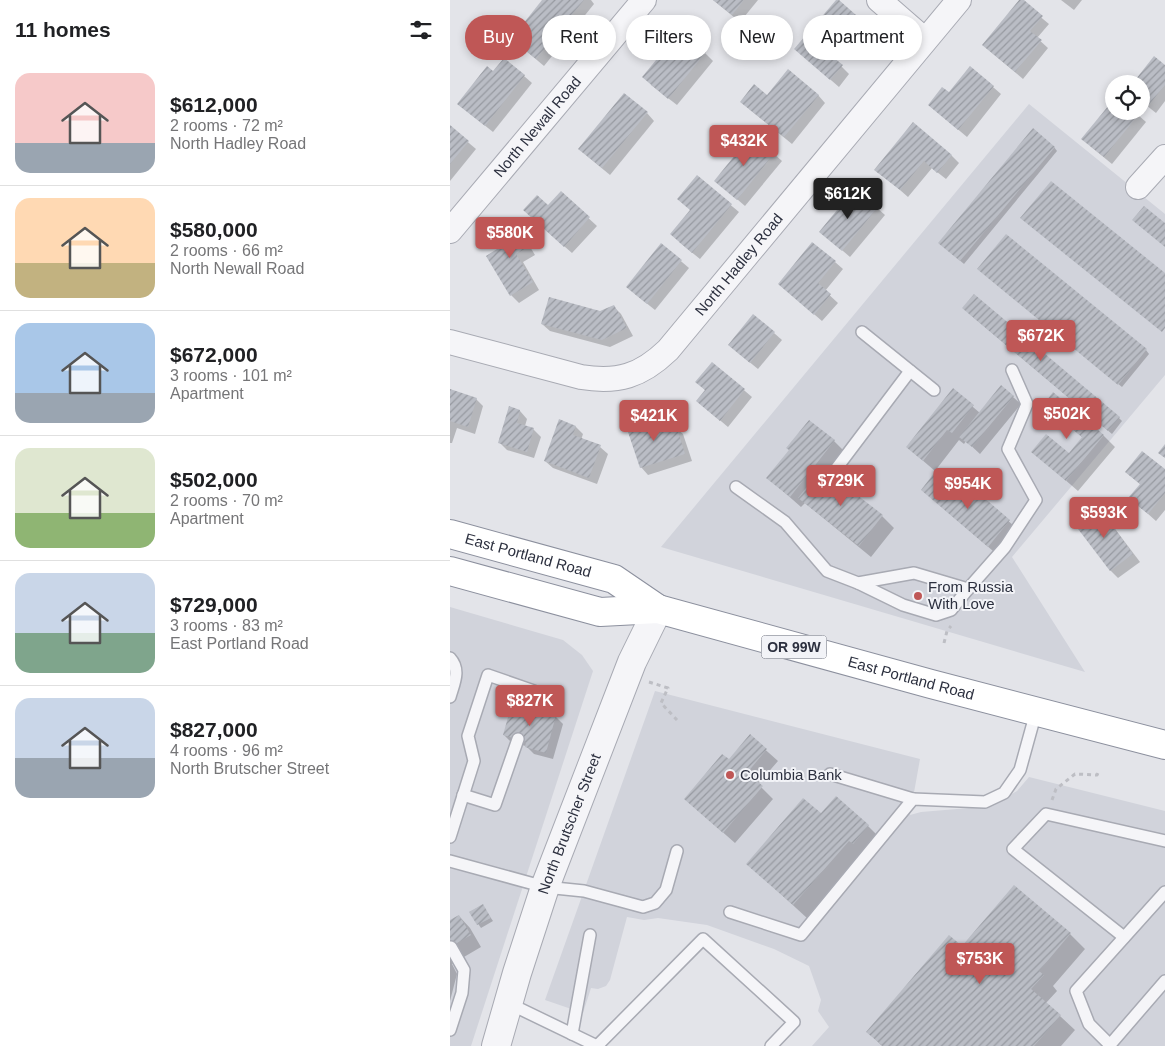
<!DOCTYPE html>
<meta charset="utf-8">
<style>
:root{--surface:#fff;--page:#f6f6f6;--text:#202124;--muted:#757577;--line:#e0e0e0;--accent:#bf5756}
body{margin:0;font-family:Arial,sans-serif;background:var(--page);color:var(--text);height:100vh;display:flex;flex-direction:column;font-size:19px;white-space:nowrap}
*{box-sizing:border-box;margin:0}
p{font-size:16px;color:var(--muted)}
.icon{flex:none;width:28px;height:28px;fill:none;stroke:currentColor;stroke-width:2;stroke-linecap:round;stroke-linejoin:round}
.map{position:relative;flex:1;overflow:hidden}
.side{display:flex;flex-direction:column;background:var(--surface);width:450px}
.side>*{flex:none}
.hud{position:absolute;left:15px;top:15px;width:475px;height:45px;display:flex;gap:10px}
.buttons{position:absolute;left:655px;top:75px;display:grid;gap:10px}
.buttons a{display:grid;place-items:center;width:45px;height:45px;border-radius:50%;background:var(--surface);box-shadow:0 2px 8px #0003;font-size:25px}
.price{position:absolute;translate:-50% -42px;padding:0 11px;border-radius:5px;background:var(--accent);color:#fff;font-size:16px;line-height:32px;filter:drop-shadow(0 1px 2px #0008)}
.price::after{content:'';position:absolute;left:50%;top:30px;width:15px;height:11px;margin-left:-8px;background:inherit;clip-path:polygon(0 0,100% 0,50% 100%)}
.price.on{background:#222;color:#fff}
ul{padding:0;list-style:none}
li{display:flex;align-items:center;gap:15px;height:125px;padding:0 15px}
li+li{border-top:1px solid var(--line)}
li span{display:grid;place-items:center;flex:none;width:140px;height:100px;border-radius:15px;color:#555}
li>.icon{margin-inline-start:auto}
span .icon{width:60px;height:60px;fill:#fffc;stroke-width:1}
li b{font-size:21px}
h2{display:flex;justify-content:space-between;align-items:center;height:60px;padding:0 15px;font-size:21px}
.tag{padding:0 18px;border-radius:22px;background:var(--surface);box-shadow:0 2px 8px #0003;font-size:18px;line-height:45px}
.tag.on{background:var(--accent);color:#fff}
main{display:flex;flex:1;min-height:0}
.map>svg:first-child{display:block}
</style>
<main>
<section class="side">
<h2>11 homes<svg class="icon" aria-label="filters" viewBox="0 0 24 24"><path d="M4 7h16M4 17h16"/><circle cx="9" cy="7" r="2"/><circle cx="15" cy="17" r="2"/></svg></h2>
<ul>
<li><span style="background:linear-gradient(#f6c9c9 70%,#9aa5b1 0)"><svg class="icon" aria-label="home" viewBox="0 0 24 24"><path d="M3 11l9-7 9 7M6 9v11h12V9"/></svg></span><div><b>$612,000</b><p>2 rooms · 72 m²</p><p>North Hadley Road</p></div></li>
<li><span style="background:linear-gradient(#ffd9b3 65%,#c2b280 0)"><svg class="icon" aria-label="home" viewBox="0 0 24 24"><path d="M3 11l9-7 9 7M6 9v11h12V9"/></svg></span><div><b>$580,000</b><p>2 rooms · 66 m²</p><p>North Newall Road</p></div></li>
<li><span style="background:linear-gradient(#a9c7e8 70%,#9aa5b1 0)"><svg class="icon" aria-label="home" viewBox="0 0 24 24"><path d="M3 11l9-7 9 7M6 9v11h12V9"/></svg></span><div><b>$672,000</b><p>3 rooms · 101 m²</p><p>Apartment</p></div></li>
<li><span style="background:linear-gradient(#dfe7d0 65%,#8fb573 0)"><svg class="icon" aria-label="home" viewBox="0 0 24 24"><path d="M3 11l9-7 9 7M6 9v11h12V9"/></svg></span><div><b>$502,000</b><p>2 rooms · 70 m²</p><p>Apartment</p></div></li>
<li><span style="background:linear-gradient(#c9d6e8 60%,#7fa58c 0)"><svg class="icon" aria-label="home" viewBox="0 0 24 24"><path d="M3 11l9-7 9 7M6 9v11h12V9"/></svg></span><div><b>$729,000</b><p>3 rooms · 83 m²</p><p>East Portland Road</p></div></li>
<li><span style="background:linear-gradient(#c9d6e8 60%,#9aa5b1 0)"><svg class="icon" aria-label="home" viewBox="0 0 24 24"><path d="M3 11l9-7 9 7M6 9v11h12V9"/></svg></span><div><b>$827,000</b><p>4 rooms · 96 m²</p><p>North Brutscher Street</p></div></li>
</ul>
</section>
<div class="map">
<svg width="715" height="1046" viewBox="0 0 715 1046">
<defs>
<pattern id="building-hatch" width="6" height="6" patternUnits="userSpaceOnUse" patternTransform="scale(1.25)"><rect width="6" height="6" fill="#babdc5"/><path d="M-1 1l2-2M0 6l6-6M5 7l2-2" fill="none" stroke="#979aa1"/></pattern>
</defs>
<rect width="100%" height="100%" fill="#e3e4e9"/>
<g fill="#d1d3db">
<path d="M 579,104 L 715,214 L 715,375 L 562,557 L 635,672 L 211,547 Z"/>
<path d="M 0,607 L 113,640 L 132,655 L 143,671 L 21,1046 L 0,1046 Z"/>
<path d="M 205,691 L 470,759 L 460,815 L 471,812 L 531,807 L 548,802 L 567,791 L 579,777 L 715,811 L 715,1046 L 362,1046 L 379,1027 L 368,1011 L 371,1000 L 359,966 L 324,949 L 257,925 L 208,918 L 194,920 L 177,917 L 160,980 L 156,986 L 148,989 L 141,988 L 133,1013 L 95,1000 Z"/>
</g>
<g fill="#0003">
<path d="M 94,0 L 141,0 L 144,4 L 94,66 L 62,39 Z"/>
<path d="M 263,0 L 308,0 L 290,22 Z"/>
<path d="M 570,0 L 599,24 L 587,38 L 598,48 L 573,79 L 541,52 Z"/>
<path d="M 611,0 L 632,0 L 624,10 Z"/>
<path d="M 405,16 L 413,23 L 383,58 L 399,74 L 389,87 L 353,56 Z"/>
<path d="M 255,53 L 263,61 L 227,105 L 201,85 Z"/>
<path d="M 715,67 L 715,101 L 706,113 L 691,101 Z"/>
<path d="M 521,68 L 551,94 L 517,137 L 479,105 L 499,94 Z"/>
<path d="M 74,76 L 82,83 L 43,132 L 8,104 Z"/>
<path d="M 368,95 L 375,103 L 342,144 L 299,109 L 317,97 Z"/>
<path d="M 664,111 L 688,115 L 696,122 L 662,164 L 640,146 Z"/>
<path d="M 197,113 L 204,121 L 160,175 L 137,156 Z"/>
<path d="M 0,127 L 26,149 L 0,181 Z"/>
<path d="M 303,135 L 332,161 L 295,206 L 266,181 Z"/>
<path d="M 604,147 L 607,151 L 514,264 L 493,246 Z"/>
<path d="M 501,155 L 509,163 L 496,179 L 482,168 L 458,197 L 426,169 Z"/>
<path d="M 247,177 L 289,212 L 250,259 L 229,242 L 241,210 Z"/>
<path d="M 111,193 L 147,226 L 122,253 L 82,218 L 98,207 Z"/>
<path d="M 427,208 L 435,215 L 400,257 L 371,232 Z"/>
<path d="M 60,219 L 68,227 L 85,255 L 73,262 L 89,290 L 69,303 L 61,295 L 57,244 Z"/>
<path d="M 212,245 L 239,268 L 205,310 L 185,294 Z"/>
<path d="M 385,262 L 393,269 L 375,291 L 388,303 L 372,321 L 329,284 Z"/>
<path d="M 532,272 L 696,350 L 699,354 L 672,387 Z"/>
<path d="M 163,306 L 171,314 L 183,336 L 160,347 L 100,331 L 92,324 L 150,312 Z"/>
<path d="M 517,312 L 669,418 L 672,421 L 662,434 Z"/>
<path d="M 324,333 L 332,340 L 308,369 L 287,352 Z"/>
<path d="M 262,363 L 302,397 L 278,427 L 247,401 L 256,391 L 247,382 Z"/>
<path d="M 0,390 L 26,399 L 33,406 L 25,434 L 7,428 L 2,443 L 0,443 Z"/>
<path d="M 503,390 L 530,413 L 563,397 L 571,404 L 530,454 L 516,441 L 514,444 L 509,440 L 485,471 L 457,447 Z"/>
<path d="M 595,405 L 653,435 L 665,447 L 628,491 L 583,452 L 619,455 L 633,438 Z"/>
<path d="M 60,408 L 70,411 L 77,419 L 75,426 L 83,429 L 91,437 L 84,458 L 57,450 L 49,442 Z"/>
<path d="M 197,418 L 204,425 L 207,433 L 225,427 L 233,434 L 242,461 L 198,475 L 191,467 Z"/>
<path d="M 110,421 L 126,427 L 133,434 L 131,440 L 150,447 L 158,454 L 147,484 L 103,468 L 95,461 Z"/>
<path d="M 384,441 L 395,452 L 378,474 L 432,516 L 444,528 L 421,557 L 355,503 L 351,507 L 318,478 Z"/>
<path d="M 715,471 L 715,510 L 706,521 L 688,505 L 691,485 L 676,472 Z"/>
<path d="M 472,490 L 517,502 L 525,492 L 571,532 L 550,557 Z"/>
<path d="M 649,509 L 656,517 L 690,562 L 668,578 L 660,570 Z"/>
<path d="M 105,716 L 113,724 L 103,759 L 84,754 L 76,746 L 62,743 L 54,735 Z"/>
<path d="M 300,736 L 328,761 L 308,784 L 323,799 L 285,843 L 235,799 L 279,761 Z"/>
<path d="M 371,815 L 418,826 L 433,841 L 358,919 L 298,864 Z"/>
<path d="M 564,886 L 620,934 L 635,949 L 603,986 L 607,991 L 596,1003 L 625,1030 L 611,1046 L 432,1046 L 418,1032 L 512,948 Z"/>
<path d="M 32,905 L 43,921 L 31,928 L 20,912 Z"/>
<path d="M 9,916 L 20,928 L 31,947 L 2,964 L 7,974 L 0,1001 L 0,922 Z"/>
</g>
<g fill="url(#building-hatch)">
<path d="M 92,0 L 134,0 L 86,59 L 61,39 Z"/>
<path d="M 263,0 L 294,0 L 282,15 Z"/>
<path d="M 386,0 L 389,0 L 406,15 L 375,51 L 393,65 L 380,80 L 344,49 Z"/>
<path d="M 569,0 L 574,0 L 593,16 L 580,31 L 592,40 L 565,72 L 532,45 Z"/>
<path d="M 230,31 L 256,52 L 218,99 L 192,77 Z"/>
<path d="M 704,56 L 715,65 L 715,85 L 698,106 L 691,101 L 691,84 L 682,84 Z"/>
<path d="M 54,58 L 75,75 L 35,126 L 7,104 L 37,66 L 43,71 Z"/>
<path d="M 520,66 L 544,86 L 508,130 L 478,105 L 492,87 L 499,92 Z"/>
<path d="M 338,69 L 369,95 L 334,137 L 290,102 L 304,84 L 317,95 Z"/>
<path d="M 174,93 L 198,112 L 152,168 L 128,149 Z"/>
<path d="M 664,99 L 664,111 L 686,111 L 689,114 L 654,157 L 631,139 Z"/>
<path d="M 463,122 L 502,155 L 487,173 L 474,161 L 450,190 L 424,170 Z"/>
<path d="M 0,125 L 19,141 L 0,164 Z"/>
<path d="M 583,128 L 605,147 L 510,261 L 488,243 Z"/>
<path d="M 302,134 L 325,152 L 287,200 L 264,181 Z"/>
<path d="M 247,175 L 282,204 L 242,253 L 220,234 L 240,210 L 227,199 Z"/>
<path d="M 601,181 L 715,273 L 715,328 L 712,332 L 570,218 Z"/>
<path d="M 405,188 L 428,207 L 392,251 L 369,232 Z"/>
<path d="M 111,191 L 140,217 L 114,247 L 73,210 L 87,195 L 98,205 Z"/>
<path d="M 694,206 L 715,223 L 715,247 L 682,220 Z"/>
<path d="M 60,218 L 78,247 L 66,254 L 83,282 L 60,296 L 36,256 L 55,244 L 45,227 Z"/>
<path d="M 556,234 L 697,349 L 668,385 L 527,269 Z"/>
<path d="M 362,242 L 386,261 L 368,283 L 381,294 L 364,315 L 328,284 Z"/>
<path d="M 211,243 L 232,260 L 197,304 L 176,287 Z"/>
<path d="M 524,294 L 670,417 L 658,431 L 512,308 Z"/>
<path d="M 99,297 L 150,311 L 164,305 L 177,328 L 152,340 L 91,324 Z"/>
<path d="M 303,314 L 325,332 L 300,363 L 278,345 Z"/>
<path d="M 262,362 L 295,389 L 270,421 L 246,401 L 255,390 L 245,382 Z"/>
<path d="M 551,385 L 564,396 L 522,447 L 509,437 Z"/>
<path d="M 503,388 L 524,405 L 502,433 L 497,430 L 473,461 L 456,447 Z"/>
<path d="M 0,389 L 27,398 L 18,427 L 0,421 Z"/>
<path d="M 603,392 L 654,435 L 616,481 L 581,452 L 596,434 L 619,453 L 632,437 L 593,405 Z"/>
<path d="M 59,406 L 70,410 L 67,423 L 84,428 L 77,452 L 48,443 Z"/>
<path d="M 197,416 L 203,433 L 226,425 L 235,454 L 190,468 L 175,423 Z"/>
<path d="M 109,419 L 126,426 L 123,435 L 151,445 L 139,478 L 94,461 Z"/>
<path d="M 359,420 L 385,440 L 340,497 L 316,478 L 339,450 L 336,448 Z"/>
<path d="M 715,444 L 715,458 L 708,453 Z"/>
<path d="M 692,451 L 715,469 L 715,493 L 698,514 L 678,498 L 690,484 L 675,472 Z"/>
<path d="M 372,468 L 433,515 L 409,546 L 348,498 Z"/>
<path d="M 484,473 L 517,500 L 525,490 L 560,520 L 538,547 L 471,490 Z"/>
<path d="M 649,507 L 683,554 L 660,571 L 625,525 Z"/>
<path d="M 62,703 L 106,715 L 96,753 L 75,747 L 76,742 L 53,735 Z"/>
<path d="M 300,734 L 317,749 L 297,773 L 313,786 L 273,833 L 234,799 L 272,754 L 279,759 Z"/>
<path d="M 386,796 L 419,825 L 403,844 L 399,841 L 343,905 L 296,864 L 353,798 L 371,813 Z"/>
<path d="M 564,885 L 621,933 L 589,971 L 594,975 L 581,989 L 611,1015 L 584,1046 L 433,1046 L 416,1032 L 499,935 L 512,946 Z"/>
<path d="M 33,904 L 41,918 L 27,925 L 19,912 Z"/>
<path d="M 9,915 L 21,935 L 0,947 L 0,920 Z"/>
</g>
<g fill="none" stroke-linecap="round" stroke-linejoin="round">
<defs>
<g id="service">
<path d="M 412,332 L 484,390"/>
<path d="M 386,469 L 460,371"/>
<path d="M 286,487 L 335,522 L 377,571 L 408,583 L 464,573 L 518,589 L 555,547 L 586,500 L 558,449 L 577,404 L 562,370"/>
<path d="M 408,583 L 453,605 L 486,615 L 501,610 L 518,589"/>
<path d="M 0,658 C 11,670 4,683 0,697"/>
<path d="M 380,774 L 463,799"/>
<path d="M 13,795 L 45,805 L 68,739"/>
<path d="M 0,837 L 24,761 L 18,736 L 38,675 L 84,691 L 79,707"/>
<path d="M 0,861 L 95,887 L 134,891 L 193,907 L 205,903 L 216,890 L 227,851"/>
<path d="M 280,912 L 351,935 L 463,799 L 535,802 L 554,793 L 570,770 L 586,712"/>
<path d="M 674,937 L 563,849 L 596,814 L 715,841"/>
<path d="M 58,1003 L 147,1046 L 253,939 L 344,1022 L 321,1046"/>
<path d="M 0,1030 L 12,993 L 14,970 L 1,947"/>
<path d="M 122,1034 L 140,935"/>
<path d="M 659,1044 L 639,1024 L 626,991 L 715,892"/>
<path d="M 659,1046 L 715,981"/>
</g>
<g id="minor">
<path d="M 429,0 L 475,40"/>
<path d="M 688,187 L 715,157"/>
<path id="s1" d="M 0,231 L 194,0"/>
<path id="s2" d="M 0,342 L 131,377 C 168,383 191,376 218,350 L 509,0"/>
</g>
<g id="tertiary">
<path id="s3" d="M 46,1046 L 67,973 L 95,887 L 182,662 L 208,609"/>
</g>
<g id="trunk">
<path id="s4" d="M 0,534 L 164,579 L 208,609"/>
<path id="s5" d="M 0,571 L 150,612 L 208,609 L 481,684 L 715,745"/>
</g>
</defs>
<use href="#service" stroke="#a8aab3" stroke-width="14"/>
<use href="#minor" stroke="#a8aab3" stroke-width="26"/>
<use href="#tertiary" stroke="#a8aab3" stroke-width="30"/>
<use href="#trunk" stroke="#8c909e" stroke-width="30"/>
<g stroke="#bdbec4" stroke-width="3" stroke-dasharray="4 4" stroke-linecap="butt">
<path d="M 494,643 L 497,631 L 501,626"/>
<path d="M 199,682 L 218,688 L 211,703 L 227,720"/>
<path d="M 602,800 L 606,789 L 625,774 L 647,775 L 649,771"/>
</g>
<use href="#service" stroke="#f5f5f8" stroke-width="11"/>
<use href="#minor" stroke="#f5f5f8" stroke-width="24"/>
<use href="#tertiary" stroke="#f5f5f8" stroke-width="28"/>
<use href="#trunk" stroke="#fff" stroke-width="28"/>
</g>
<g fill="#bf5756" stroke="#f2f3f7" stroke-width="2">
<circle cx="468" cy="596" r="5"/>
<circle cx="280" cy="775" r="5"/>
</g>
<g text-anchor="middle" stroke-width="4" stroke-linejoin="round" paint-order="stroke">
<rect fill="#f2f3f7" stroke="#676a76" stroke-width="1" x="311.5" y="635.5" width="65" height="23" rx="4"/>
<g font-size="14" font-weight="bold" fill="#2c303f">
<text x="344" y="652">OR 99W</text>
</g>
<g font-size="15" fill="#2c303f" stroke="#f2f3f7">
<text dy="5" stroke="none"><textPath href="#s1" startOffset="136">North Newall Road</textPath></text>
<text dy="5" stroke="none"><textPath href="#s2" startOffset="342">North Hadley Road</textPath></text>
<text dy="5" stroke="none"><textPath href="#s4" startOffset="81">East Portland Road</textPath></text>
<text dy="5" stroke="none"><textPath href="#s5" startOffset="476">East Portland Road</textPath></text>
<text dy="5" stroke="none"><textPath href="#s3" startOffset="234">North Brutscher Street</textPath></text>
</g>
<g font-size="15" fill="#2c303f" stroke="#f2f3f7" text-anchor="start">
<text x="478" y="592">From Russia<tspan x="478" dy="17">With Love</tspan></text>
<text x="290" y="780">Columbia Bank</text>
</g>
</g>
</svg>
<div class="buttons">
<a><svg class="icon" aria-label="locate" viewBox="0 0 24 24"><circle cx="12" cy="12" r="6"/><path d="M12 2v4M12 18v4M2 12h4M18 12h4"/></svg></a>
</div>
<b class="price" style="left:294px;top:167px">$432K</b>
<b class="price on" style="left:398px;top:220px">$612K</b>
<b class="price" style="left:60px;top:259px">$580K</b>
<b class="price" style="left:591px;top:362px">$672K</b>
<b class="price" style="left:617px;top:440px">$502K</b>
<b class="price" style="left:204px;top:442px">$421K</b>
<b class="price" style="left:391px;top:507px">$729K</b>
<b class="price" style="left:518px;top:510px">$954K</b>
<b class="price" style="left:654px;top:539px">$593K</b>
<b class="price" style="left:80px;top:727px">$827K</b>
<b class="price" style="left:530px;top:985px">$753K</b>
<div class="hud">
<a class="tag on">Buy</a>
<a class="tag">Rent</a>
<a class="tag">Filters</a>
<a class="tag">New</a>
<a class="tag">Apartment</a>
</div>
</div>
</main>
